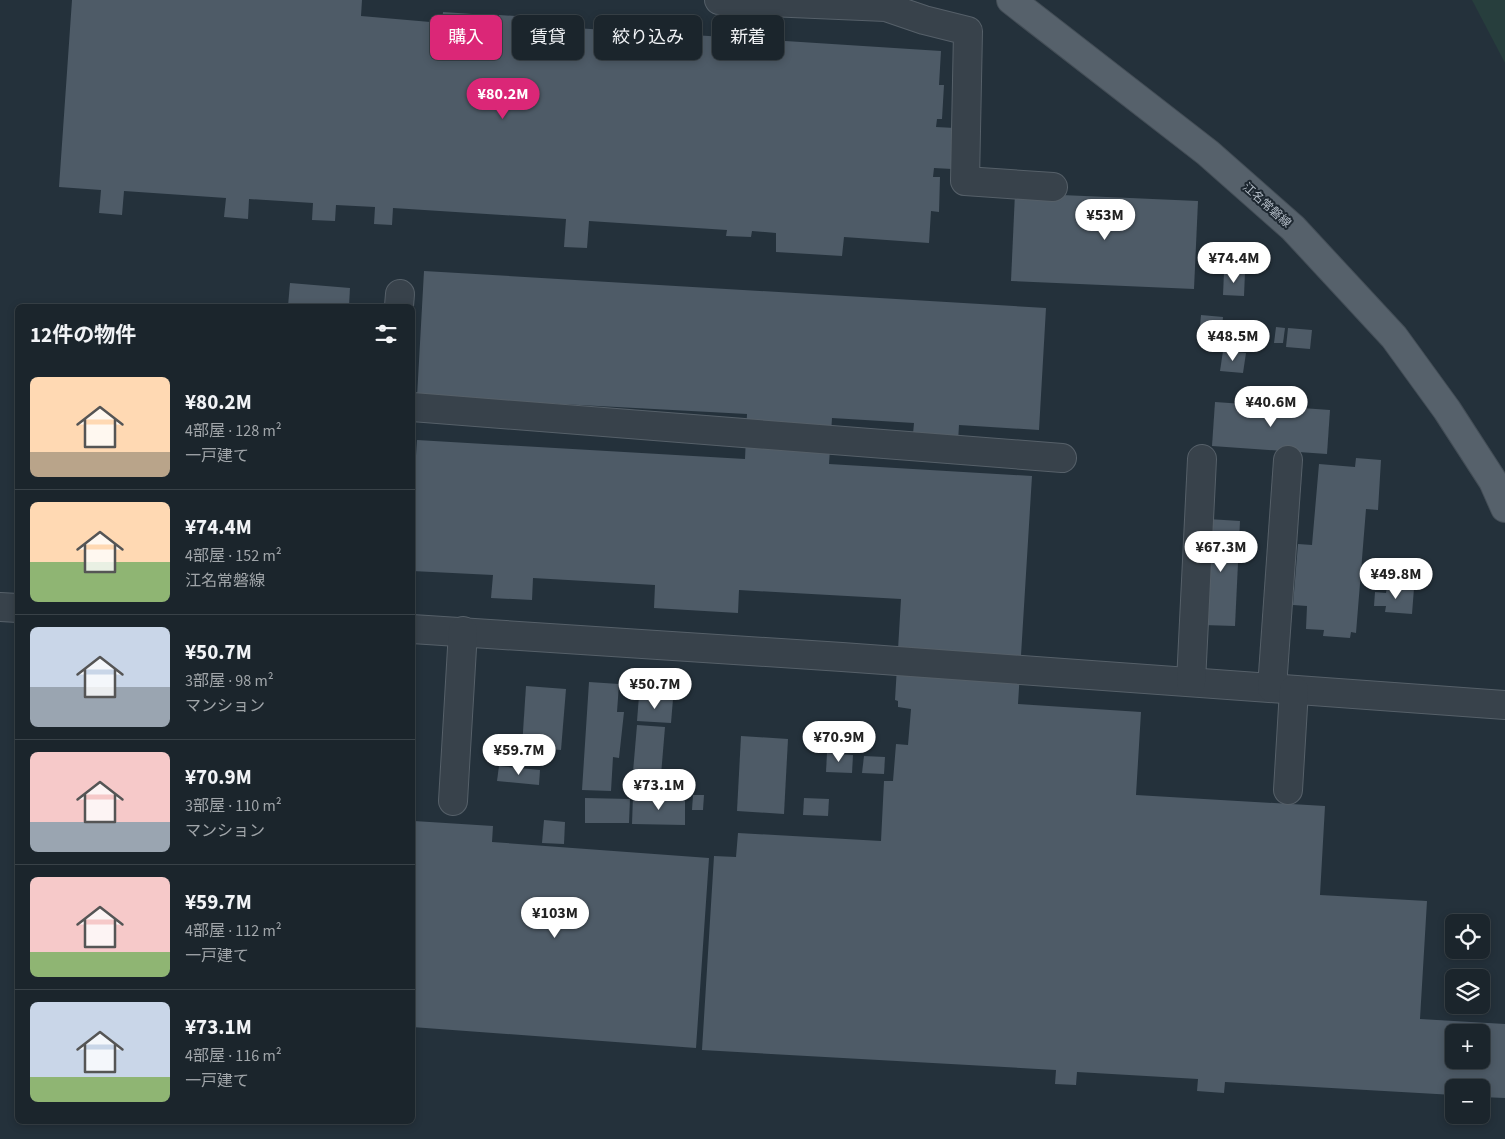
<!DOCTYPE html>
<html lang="ja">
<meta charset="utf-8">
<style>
:root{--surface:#1b252c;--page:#283138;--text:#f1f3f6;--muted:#a0a5a9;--line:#394248;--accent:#db2777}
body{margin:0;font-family:"Source Sans 3","Noto Sans JP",sans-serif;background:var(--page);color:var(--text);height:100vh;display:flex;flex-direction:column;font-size:19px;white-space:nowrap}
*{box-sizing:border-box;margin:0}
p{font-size:16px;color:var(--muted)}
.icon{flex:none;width:28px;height:28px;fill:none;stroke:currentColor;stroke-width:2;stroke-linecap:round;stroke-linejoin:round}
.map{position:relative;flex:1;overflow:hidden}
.sheet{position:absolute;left:15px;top:304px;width:400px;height:820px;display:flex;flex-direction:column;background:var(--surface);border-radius:8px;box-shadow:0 2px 8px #0003,0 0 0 1px var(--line)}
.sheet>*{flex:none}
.top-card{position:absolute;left:430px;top:15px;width:475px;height:45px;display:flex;gap:10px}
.tools{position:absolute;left:1445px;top:914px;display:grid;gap:10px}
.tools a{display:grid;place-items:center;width:45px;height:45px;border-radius:8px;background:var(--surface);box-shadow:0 2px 8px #0003,0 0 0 1px var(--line);font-size:25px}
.price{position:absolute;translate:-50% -42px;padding:0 11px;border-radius:18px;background:#fff;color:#222;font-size:16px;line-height:32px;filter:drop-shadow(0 1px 2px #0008)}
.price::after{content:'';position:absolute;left:50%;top:30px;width:15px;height:11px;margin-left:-8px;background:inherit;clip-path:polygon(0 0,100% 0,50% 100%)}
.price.selected{background:var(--accent);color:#fff}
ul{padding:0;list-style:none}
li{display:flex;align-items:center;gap:15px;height:125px;padding:0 15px}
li+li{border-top:1px solid var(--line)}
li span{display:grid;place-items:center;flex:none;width:140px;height:100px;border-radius:8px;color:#555}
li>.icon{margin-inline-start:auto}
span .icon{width:60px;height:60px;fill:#fffc;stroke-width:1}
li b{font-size:21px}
h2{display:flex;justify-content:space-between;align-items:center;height:60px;padding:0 15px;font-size:21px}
.chip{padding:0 18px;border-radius:8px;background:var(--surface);box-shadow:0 2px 8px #0003,0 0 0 1px var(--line);font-size:18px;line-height:45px}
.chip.selected{background:var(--accent);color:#fff}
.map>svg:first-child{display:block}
</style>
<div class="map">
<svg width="1505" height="1139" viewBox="0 0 1505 1139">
<rect width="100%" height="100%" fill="#24313b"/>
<path fill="#273e3d" d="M 1472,0 L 1505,0 L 1505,63 Z"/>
<g fill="#4e5b67" fill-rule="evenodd">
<path d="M 72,0 L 362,0 L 361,16 L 442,23 L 443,12 L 487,15 L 487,22 L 499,23 L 499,15 L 532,17 L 531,25 L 650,33 L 651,24 L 693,27 L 693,35 L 941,51 L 939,85 L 944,85 L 942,119 L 937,119 L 936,127 L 955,128 L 952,169 L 934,168 L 933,177 L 940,177 L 939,212 L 931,211 L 929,243 L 844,237 L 842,256 L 776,252 L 776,233 L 752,231 L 751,237 L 726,236 L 727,230 L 589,221 L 587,248 L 564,247 L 566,219 L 393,208 L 392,225 L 374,224 L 375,207 L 336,205 L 335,221 L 312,220 L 313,203 L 249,199 L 248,219 L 224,217 L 226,198 L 124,191 L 122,215 L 99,213 L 101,190 L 59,187 Z"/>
<path d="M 1015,193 L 1198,201 L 1194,289 L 1011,281 Z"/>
<path d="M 424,271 L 1046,308 L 1039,430 L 959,425 L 957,459 L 911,456 L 914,423 L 832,418 L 829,464 L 1032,476 L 1018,704 L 1141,712 L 1136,795 L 1325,806 L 1320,895 L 1427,901 L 1420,1019 L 1505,1024 L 1505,1098 L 1481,1097 L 1481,1088 L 1454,1088 L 1454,1095 L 1225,1082 L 1224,1093 L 1197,1091 L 1198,1079 L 1077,1072 L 1076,1085 L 1055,1084 L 1056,1070 L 702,1050 L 714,856 L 736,857 L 738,833 L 881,841 L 884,781 L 893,781 L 896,744 L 908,745 L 911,709 L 898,707 L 898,701 L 895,700 L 901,599 L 739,590 L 738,613 L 654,608 L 655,585 L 533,578 L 532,600 L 491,598 L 493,575 L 412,571 L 412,517 L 417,440 L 745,459 L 747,414 L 542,403 L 540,428 L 417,397 ZM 1454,1032 L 1481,1032 L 1481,1060 L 1454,1060 Z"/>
<path d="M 1224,272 L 1245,272 L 1244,296 L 1223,295 Z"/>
<path d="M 290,283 L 350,288 L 349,306 L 288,306 Z"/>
<path d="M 1201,315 L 1223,317 L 1221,340 L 1199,338 Z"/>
<path d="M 1276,327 L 1285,328 L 1283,343 L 1274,343 Z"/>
<path d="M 1288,328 L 1312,330 L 1310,349 L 1286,347 Z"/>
<path d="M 1223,351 L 1246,353 L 1243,373 L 1220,371 Z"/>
<path d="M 1215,402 L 1330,410 L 1327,454 L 1212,446 Z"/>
<path d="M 1356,458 L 1381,460 L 1378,510 L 1366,509 L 1356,633 L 1351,632 L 1350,638 L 1323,636 L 1324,630 L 1306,629 L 1307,606 L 1293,605 L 1298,544 L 1312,545 L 1319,464 L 1355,467 Z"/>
<path d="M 1208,519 L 1240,521 L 1235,626 L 1203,625 Z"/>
<path d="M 1387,586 L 1414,588 L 1412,614 L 1385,612 L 1386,606 L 1374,606 L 1375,592 L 1386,593 Z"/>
<path d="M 589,682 L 619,684 L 617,712 L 624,712 L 619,758 L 613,757 L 611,791 L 582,790 Z"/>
<path d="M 526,686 L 566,689 L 561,750 L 522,747 Z"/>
<path d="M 639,696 L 673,699 L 671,723 L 637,721 Z"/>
<path d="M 637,725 L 665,727 L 661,775 L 633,772 Z"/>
<path d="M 741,736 L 788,739 L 784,814 L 737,811 Z"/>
<path d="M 827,753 L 853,755 L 852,773 L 826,772 Z"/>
<path d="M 864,756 L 885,757 L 884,774 L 862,773 Z"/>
<path d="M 499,766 L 540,770 L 539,785 L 497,781 Z"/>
<path d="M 693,795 L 704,795 L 703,810 L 692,810 Z"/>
<path d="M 633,796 L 685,797 L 685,825 L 632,824 Z"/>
<path d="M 585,798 L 630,799 L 629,823 L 585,823 Z"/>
<path d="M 804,798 L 829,799 L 828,816 L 803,815 Z"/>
<path d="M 544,820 L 565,822 L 564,844 L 542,843 Z"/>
<path d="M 414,821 L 493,826 L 492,842 L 709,858 L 696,1048 L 412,1027 L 412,841 Z"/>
</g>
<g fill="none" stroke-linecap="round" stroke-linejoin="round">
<defs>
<g id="minor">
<path d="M 719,0 L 886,7 L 924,20 L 968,31 L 965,181 L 1053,187"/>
<path d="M 399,306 L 400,294"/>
<path d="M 412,407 L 1062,458"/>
<path d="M 0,607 L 18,608"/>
<path d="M 412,629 L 842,657 L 1505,705"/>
<path d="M 1191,682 L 1202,459"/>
<path d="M 1272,688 L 1288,460"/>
<path d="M 1288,790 L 1294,690"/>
<path d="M 453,801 L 463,631"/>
</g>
<path id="major" d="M 1011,0 L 1208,153 L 1293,228 L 1394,337 L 1447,410 L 1493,481 L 1505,508"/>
</defs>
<use href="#minor" stroke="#566069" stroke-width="30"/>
<use href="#major" stroke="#444e57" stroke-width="30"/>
<use href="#minor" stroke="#38424b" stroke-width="28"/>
<use href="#major" stroke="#56616b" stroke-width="28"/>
</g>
<g text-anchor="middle" stroke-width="4" stroke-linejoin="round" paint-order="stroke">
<g font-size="12" fill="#b4bdc7" stroke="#1d2730">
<text transform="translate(1267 205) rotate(42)" y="4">江名常磐線</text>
</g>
</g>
</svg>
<div class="tools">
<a><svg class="icon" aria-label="locate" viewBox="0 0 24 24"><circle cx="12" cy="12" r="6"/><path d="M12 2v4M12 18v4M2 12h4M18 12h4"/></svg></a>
<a><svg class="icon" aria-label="layers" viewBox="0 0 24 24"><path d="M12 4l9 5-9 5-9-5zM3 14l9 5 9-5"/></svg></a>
<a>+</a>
<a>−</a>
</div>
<b class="price selected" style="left:503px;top:120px">¥80.2M</b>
<b class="price" style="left:1105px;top:241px">¥53M</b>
<b class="price" style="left:1234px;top:284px">¥74.4M</b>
<b class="price" style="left:1233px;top:362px">¥48.5M</b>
<b class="price" style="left:1271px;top:428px">¥40.6M</b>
<b class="price" style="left:1221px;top:573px">¥67.3M</b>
<b class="price" style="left:1396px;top:600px">¥49.8M</b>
<b class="price" style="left:655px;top:710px">¥50.7M</b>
<b class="price" style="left:839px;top:763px">¥70.9M</b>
<b class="price" style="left:519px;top:776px">¥59.7M</b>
<b class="price" style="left:659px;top:811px">¥73.1M</b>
<b class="price" style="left:555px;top:939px">¥103M</b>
<div class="top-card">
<a class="chip selected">購入</a>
<a class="chip">賃貸</a>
<a class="chip">絞り込み</a>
<a class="chip">新着</a>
</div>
<section class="sheet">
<h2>12件の物件<svg class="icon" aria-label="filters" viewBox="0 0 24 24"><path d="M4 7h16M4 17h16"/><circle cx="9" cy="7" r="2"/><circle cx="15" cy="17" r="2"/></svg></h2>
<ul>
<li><span style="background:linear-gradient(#ffd9b3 75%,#b9a48a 0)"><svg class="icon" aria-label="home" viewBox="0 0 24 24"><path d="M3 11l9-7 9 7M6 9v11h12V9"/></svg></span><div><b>¥80.2M</b><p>4部屋 · 128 m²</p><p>一戸建て</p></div></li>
<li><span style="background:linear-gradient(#ffd9b3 60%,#8fb573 0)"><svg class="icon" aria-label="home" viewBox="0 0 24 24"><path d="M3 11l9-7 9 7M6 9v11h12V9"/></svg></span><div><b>¥74.4M</b><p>4部屋 · 152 m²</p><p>江名常磐線</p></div></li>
<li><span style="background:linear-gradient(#c9d6e8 60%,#9aa5b1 0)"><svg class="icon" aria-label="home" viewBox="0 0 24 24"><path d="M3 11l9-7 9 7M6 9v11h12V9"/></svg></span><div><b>¥50.7M</b><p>3部屋 · 98 m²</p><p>マンション</p></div></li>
<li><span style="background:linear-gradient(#f6c9c9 70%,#9aa5b1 0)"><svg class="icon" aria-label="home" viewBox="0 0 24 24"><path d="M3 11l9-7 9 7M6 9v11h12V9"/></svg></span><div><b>¥70.9M</b><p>3部屋 · 110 m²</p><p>マンション</p></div></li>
<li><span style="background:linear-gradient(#f6c9c9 75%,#8fb573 0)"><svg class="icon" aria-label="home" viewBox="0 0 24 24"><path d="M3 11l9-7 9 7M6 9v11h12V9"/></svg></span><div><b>¥59.7M</b><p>4部屋 · 112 m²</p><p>一戸建て</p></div></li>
<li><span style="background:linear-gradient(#c9d6e8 75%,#8fb573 0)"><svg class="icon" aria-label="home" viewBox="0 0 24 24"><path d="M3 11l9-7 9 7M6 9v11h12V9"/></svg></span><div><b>¥73.1M</b><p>4部屋 · 116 m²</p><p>一戸建て</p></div></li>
</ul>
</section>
</div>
